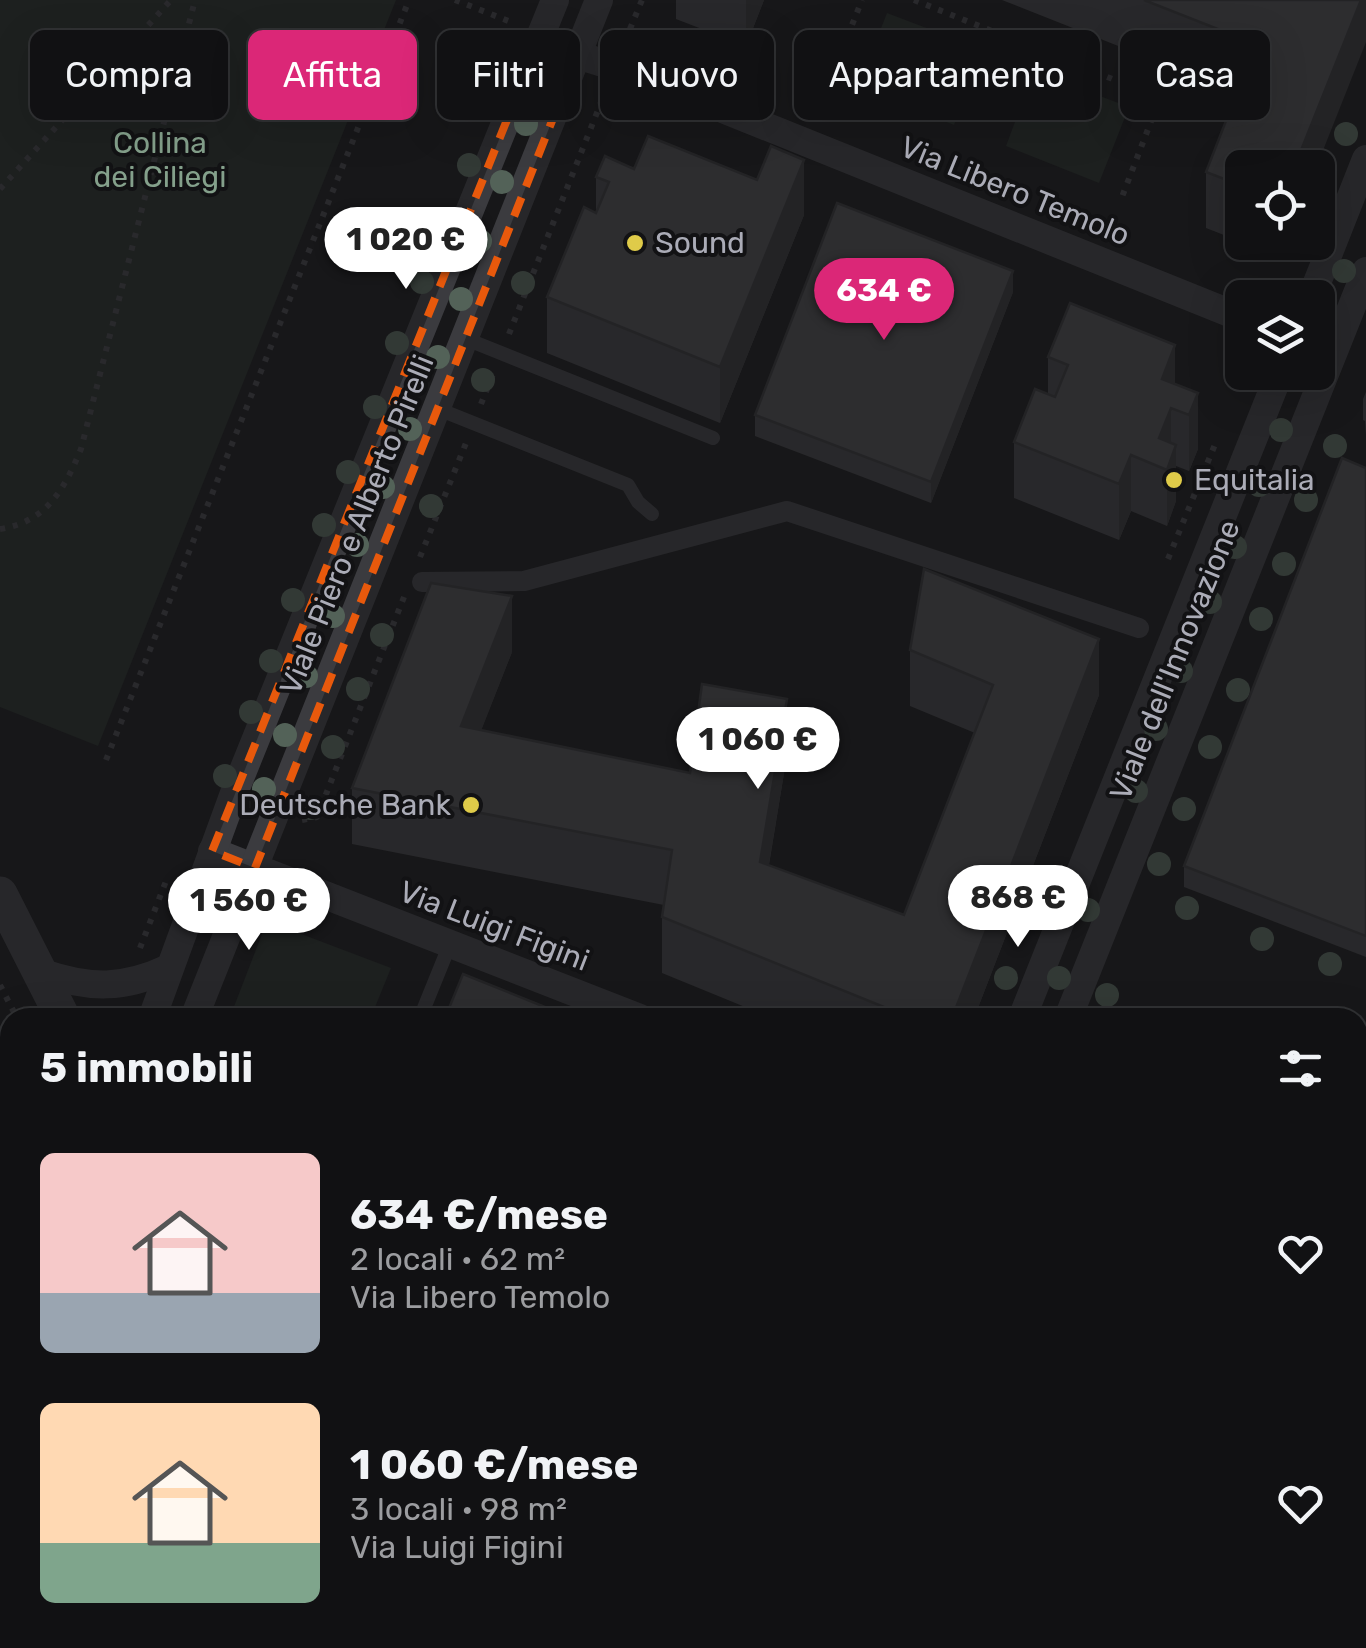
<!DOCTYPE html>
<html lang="it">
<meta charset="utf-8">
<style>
:root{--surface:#111113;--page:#1e1f21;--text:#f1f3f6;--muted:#9c9da0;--line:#303133;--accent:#db2777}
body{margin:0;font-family:Rubik,sans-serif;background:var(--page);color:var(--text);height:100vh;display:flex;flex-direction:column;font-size:38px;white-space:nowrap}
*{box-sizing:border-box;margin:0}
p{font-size:32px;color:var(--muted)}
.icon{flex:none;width:55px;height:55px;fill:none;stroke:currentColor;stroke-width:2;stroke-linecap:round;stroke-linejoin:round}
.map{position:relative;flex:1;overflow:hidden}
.details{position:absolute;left:0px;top:1008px;width:1368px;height:642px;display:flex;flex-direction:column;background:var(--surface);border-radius:30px 30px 0 0;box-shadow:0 10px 40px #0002,0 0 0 2px var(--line)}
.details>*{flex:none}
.banner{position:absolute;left:30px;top:30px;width:1308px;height:90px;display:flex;gap:20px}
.controls{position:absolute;left:1225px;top:150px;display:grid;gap:20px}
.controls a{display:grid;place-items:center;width:110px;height:110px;border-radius:15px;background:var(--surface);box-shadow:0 10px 40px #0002,0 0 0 2px var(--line);font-size:50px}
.price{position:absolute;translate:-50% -85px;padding:0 22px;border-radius:35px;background:#fff;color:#222;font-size:32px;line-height:65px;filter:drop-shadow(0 2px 5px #0008)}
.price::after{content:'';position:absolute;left:50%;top:60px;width:30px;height:22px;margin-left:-15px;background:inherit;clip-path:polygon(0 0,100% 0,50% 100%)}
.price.current{background:var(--accent);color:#fff}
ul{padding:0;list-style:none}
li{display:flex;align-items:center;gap:30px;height:250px;padding:0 40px}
li span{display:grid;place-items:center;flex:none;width:280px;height:200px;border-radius:15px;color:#555}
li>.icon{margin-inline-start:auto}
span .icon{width:120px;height:120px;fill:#fffc;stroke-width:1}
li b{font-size:42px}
h2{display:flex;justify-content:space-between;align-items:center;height:120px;padding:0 40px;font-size:42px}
.tag{padding:0 35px;border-radius:15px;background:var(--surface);box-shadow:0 10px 40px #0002,0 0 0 2px var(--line);font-size:35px;line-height:90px}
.tag.current{background:var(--accent);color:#fff}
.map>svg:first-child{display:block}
</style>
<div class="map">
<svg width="1366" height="1648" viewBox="0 0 1366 1648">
<rect width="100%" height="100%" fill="#171719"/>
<g fill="#242a26">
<path d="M 0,0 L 396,0 L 98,746 L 0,707 Z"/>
<path d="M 887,13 L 1000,56 L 988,88 L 971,82 L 954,125 L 858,87 Z"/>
<path d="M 1018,65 L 1129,107 L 1099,183 L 1006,146 L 1022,103 L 1006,96 Z"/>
<path d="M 267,921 L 391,968 L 371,1017 L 230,1017 Z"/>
<path d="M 211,1640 L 365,1640 L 370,1648 L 214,1648 Z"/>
<path d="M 469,1640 L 721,1640 L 714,1648 L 474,1648 Z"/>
</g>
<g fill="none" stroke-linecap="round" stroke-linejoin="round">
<g stroke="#3f3f44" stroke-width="6" stroke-dasharray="5 8" stroke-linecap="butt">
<path d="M 455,0 L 511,22"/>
<path d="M 914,0 L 1160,98 L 1120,202"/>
<path d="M 625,41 L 642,0"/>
<path d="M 828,85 L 862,0"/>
<path d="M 0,189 L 171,0"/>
<path d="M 509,334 L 606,90"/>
<path d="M 481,404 L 493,374"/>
<path d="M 0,529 C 46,522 64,490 81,449 L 195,0"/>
<path d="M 420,557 L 466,443"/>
<path d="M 1168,559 L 1216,442"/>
<path d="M 106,760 L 409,0"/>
<path d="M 302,820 L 317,817 L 404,597"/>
<path d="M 140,948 L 168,876"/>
<path d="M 0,985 L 17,1018"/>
<path d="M 1138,1018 L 1178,1009 L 1205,1018"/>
<path d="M 1358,1077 L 1366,1081"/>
<path d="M 372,1640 L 376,1648"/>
<path d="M 729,1648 L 738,1640"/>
</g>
<g stroke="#3b3b3f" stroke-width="14">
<path d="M 466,339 L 713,438"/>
<path d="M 438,409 L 628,485 L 638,502 L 652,514"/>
<path d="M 420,1018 L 450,944"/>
</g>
<path stroke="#3b3b3f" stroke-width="20" d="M 422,582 L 524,581 L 787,511 L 1139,628"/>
<g stroke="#3b3b3f" stroke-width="28">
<path d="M 538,43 L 626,70 L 1242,318"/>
<path d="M 1311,298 L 1366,159"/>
<path d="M 212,851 L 640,1018"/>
<path d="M 43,973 C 90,989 124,989 169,968"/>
<path d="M 152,1018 L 234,793 L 555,0"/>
<path d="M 194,1018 L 599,0"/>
<path d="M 1022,1018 L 1280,372"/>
<path d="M 1068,1018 L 1366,271"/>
<path d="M 0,1135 L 10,1163"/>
<path d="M 1358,1316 L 1366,1313"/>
<path d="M 1358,1361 L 1366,1358"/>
<path d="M 181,1640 L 184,1648"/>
<path d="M 793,1640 L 802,1648"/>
<path d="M 837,1648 L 844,1640"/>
</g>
<g stroke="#3b3b3f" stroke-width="35">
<path d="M 0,894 L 63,1018"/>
<path d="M 420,1640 L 424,1648"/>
</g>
</g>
<g fill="#536258">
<circle cx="493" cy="108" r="12"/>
<circle cx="526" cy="124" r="12"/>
<circle cx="1346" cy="134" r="12"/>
<circle cx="469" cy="165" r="12"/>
<circle cx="502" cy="182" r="12"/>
<circle cx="445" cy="225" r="12"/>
<circle cx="480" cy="241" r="12"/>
<circle cx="1344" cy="271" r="12"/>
<circle cx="422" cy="282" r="12"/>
<circle cx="523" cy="283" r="12"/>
<circle cx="461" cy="299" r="12"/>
<circle cx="397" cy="343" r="12"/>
<circle cx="438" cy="357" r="12"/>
<circle cx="483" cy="380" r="12"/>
<circle cx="375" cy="407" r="12"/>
<circle cx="410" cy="429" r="12"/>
<circle cx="1281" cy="430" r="12"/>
<circle cx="1335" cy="446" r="12"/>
<circle cx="348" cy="472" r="12"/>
<circle cx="1259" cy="485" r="12"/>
<circle cx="383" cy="487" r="12"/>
<circle cx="1306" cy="500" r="12"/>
<circle cx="431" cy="506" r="12"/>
<circle cx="324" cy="525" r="12"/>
<circle cx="357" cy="545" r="12"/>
<circle cx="1235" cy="547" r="12"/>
<circle cx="1284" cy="564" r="12"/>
<circle cx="293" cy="600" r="12"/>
<circle cx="1210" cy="602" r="12"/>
<circle cx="333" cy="616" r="12"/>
<circle cx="1261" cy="619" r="12"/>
<circle cx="382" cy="635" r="12"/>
<circle cx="271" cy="661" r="12"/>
<circle cx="1181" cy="671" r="12"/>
<circle cx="306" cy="676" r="12"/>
<circle cx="358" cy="689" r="12"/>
<circle cx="1238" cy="690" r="12"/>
<circle cx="251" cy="712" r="12"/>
<circle cx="1156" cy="729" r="12"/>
<circle cx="285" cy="735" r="12"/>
<circle cx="333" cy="747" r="12"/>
<circle cx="1210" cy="747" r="12"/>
<circle cx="225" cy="776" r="12"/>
<circle cx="264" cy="789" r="12"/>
<circle cx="1136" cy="791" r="12"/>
<circle cx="310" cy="808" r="12"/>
<circle cx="1184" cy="809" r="12"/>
<circle cx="1159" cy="864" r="12"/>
<circle cx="1187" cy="908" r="12"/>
<circle cx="1088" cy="910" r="12"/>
<circle cx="1262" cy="939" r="12"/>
<circle cx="1330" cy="964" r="12"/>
<circle cx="1006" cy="978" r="12"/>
<circle cx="1059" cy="978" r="12"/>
<circle cx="1107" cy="995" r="12"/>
</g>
<g fill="#3d3d40">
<path d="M 676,0 L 764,0 L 746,46 L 676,19 Z"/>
<path d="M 1002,0 L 1366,0 L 1242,168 L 1242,242 L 1206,228 L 1206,172 L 1237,93 Z"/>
<path d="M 634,169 L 757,180 L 804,215 L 720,423 L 547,353 L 547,297 L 596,212 L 596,177 Z"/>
<path d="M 1243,242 L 1286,242 L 1281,257 Z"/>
<path d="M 1013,292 L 931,503 L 755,436 L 755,415 Z"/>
<path d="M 1048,357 L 1175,384 L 1198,393 L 1198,449 L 1189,471 L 1176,466 L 1176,501 L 1167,526 L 1131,511 L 1119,540 L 1014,498 L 1014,442 L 1048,394 Z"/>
<path d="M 1366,392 L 1366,435 L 1365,421 L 1363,420 L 1363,399 Z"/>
<path d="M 1366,468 L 1366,957 L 1184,887 L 1184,866 Z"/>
<path d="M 910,650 L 1099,695 L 974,1018 L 772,1018 L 662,973 L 662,917 L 664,905 L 352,844 L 352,788 L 512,652 L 481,730 L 690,773 L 787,755 L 769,865 L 904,915 L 975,733 L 910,706 Z"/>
<path d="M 10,1640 L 159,1640 L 162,1648 L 0,1648 Z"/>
<path d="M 1102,1640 L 1203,1640 L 1203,1646 L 1196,1648 L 1106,1648 Z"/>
</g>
<g fill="#323234">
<path d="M 746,0 L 764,0 L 746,46 Z"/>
<path d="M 1361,0 L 1366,0 L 1366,42 L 1316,168 L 1294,168 Z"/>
<path d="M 804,160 L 804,215 L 720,423 L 720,367 Z"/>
<path d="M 1281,242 L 1286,242 L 1281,257 Z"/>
<path d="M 1013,271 L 1013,292 L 931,503 L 931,482 Z"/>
<path d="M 1175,345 L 1175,400 L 1171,411 L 1171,459 L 1176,445 L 1176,501 L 1167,526 L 1167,470 L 1159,438 L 1162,379 Z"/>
<path d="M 1198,393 L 1198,449 L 1189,471 L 1189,415 Z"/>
<path d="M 1131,455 L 1131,511 L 1119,540 L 1119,484 Z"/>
<path d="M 512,596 L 512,652 L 461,782 L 461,726 Z"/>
<path d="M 1099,639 L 1099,695 L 974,1018 L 952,1018 Z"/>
<path d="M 787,699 L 787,755 L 760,918 L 760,862 Z"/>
<path d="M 10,1426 L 10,1466 L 0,1469 L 0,1429 Z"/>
<path d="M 10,1517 L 10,1557 L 0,1560 L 0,1520 Z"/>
<path d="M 1366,1561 L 1366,1601 L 1358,1604 L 1358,1564 Z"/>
<rect x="61" y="1640" width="58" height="8"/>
<path d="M 924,1640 L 936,1640 L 927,1648 L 915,1648 Z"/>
<path d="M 1068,1640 L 1089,1640 L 1068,1645 Z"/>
<path d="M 1139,1640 L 1203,1640 L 1203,1646 L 1196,1648 L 1119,1648 Z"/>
</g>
<g fill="#47474b" stroke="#323234" stroke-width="2.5">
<path d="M 1144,0 L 1361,0 L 1294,168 L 1242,168 L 1242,186 L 1206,172 L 1256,44 Z"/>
<path d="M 648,136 L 757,180 L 771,146 L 804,160 L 720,367 L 547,297 L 584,207 L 596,213 L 609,182 L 596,177 L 605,156 L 634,169 Z"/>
<path d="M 837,203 L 1013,271 L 931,482 L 755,415 Z"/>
<path d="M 1070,303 L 1175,345 L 1162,379 L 1198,393 L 1189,415 L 1171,408 L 1159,438 L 1176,445 L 1167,470 L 1131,455 L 1119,484 L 1014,442 L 1035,389 L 1055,397 L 1068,365 L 1048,357 Z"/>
<path d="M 1342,458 L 1366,468 L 1366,936 L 1184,866 Z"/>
<path d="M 924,569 L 1099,639 L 952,1018 L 911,1018 L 662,917 L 672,850 L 352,788 L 431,583 L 512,596 L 461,726 L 690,773 L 702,684 L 787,699 L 760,862 L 904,915 L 993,685 L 910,650 Z"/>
<path d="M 463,974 L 572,1018 L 445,1018 Z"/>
<path d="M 7,1213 L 10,1222 L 10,1329 L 0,1333 L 0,1216 Z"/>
<path d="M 10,1329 L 10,1426 L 0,1429 L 0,1333 Z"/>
<path d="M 1366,1432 L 1366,1561 L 1358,1564 L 1358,1435 Z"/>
<path d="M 0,1480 L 10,1508 L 10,1517 L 0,1520 Z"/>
<path d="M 10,1533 L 10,1640 L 64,1640 L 66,1648 L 0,1648 L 0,1536 Z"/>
<path d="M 1359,1627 L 1366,1633 L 1366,1648 L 1340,1648 L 1347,1640 L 1358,1640 Z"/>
<path d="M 133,1640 L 159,1640 L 162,1648 L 122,1648 L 134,1643 Z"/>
<path d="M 878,1640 L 924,1640 L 915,1648 L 882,1648 Z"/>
<path d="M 1115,1640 L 1139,1640 L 1119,1648 Z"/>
</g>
<path d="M0 0H1366V1648H0ZM 538,43 L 577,58 L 255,868 L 212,851 Z" fill="#171719" fill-opacity=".55" fill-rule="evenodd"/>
<path fill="none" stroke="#e8590c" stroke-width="8" stroke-dasharray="20 12" stroke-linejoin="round" d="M 538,43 L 577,58 L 255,868 L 212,851 Z"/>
<g fill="#dfcb49" stroke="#121214" stroke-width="4">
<circle cx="635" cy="243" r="10"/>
<circle cx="1174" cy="480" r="10"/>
<circle cx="471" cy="805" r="10"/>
</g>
<g text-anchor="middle" stroke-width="8" stroke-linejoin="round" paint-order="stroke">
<g font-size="30" fill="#84a08b" stroke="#121214">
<text x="160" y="153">Collina<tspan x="160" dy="34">dei Ciliegi</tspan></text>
</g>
<g font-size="30" fill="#abacb7" stroke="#121214">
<text transform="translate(1015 191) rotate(22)" y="10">Via Libero Temolo</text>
<text transform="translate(357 525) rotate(-68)" y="10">Viale Piero e Alberto Pirelli</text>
<text transform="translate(1175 660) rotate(-68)" y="10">Viale dell'Innovazione</text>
<text transform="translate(494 926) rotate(21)" y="10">Via Luigi Figini</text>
</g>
<g font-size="30" fill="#abacb7" stroke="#121214" text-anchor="start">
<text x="655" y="253">Sound</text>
<text x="1194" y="490">Equitalia</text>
<text x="451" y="815" text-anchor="end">Deutsche Bank</text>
</g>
</g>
</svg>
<div class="controls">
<a><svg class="icon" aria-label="locate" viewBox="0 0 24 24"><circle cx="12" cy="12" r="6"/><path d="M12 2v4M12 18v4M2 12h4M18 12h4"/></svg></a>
<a><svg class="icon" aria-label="layers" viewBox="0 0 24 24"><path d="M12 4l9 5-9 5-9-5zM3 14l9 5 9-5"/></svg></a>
</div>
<b class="price" style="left:406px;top:292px">1 020 €</b>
<b class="price current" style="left:884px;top:343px">634 €</b>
<b class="price" style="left:758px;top:792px">1 060 €</b>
<b class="price" style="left:1018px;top:950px">868 €</b>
<b class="price" style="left:249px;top:953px">1 560 €</b>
<div class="banner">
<a class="tag">Compra</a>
<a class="tag current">Affitta</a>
<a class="tag">Filtri</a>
<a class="tag">Nuovo</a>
<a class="tag">Appartamento</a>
<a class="tag">Casa</a>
</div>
<section class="details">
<h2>5 immobili<svg class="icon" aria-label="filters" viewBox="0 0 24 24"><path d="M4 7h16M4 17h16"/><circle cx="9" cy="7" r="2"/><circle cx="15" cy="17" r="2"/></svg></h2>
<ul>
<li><span style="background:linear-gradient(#f6c9c9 70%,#9aa5b1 0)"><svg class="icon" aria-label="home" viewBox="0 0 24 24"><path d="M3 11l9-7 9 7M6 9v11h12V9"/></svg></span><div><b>634 €/mese</b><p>2 locali · 62 m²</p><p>Via Libero Temolo</p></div><svg class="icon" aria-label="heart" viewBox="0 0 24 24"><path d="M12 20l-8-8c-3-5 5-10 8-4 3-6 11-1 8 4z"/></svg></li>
<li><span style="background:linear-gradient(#ffd9b3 70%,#7fa58c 0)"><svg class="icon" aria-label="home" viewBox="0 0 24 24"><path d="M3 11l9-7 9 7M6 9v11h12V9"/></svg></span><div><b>1 060 €/mese</b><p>3 locali · 98 m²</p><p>Via Luigi Figini</p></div><svg class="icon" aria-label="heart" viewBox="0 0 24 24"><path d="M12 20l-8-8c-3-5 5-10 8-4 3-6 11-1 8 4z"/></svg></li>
</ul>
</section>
</div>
